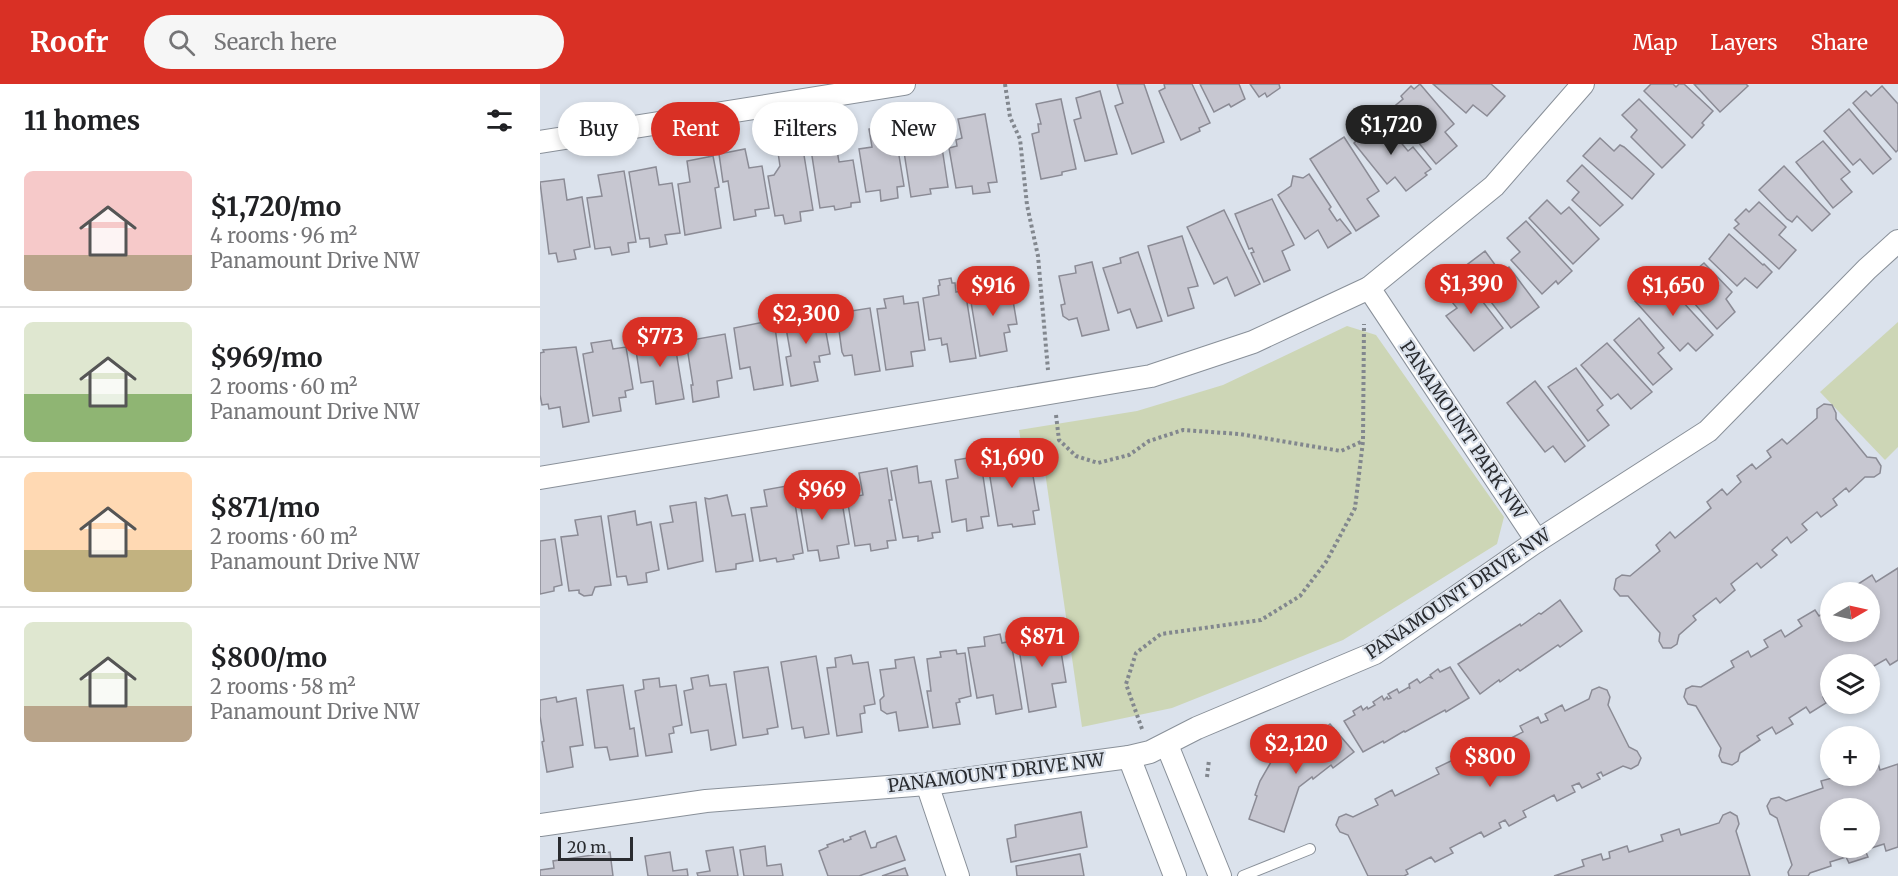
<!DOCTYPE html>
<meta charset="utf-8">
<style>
:root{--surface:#fff;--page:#f6f6f6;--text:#202124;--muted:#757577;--line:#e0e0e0;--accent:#d93025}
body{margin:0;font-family:Merriweather,serif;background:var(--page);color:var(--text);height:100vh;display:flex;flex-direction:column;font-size:22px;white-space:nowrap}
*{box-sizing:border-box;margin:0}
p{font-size:20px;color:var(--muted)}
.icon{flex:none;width:33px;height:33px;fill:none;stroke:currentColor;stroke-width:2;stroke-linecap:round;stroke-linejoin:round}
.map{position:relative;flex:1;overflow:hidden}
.sheet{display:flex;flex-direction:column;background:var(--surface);width:540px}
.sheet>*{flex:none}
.hud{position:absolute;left:18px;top:18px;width:570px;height:54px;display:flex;gap:12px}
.needle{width:39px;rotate:81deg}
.buttons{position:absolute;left:1280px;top:498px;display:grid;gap:12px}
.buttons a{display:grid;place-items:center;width:60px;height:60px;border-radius:50%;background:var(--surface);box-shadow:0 3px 9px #0003;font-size:30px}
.scale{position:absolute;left:18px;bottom:15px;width:75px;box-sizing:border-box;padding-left:6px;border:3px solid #2a2c30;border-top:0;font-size:16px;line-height:21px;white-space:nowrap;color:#2a2c30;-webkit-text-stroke:4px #dbe2ec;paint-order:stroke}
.price{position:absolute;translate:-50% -51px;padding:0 14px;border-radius:21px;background:var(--accent);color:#fff;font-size:20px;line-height:39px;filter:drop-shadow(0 2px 3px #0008)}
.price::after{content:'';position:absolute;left:50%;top:36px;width:18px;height:14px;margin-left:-9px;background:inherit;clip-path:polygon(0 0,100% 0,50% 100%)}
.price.current{background:#222;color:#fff}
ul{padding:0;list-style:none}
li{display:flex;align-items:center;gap:18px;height:150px;padding:0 24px}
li+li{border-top:2px solid var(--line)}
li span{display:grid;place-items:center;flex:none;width:168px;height:120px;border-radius:9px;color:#555}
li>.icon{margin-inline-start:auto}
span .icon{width:72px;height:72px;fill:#fffc;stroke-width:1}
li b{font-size:26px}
h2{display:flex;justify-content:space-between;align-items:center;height:72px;padding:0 24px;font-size:26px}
.pill{padding:0 21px;border-radius:27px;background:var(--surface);box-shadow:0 3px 9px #0003;font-size:21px;line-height:54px}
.pill.current{background:var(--accent);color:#fff}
header{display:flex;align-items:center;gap:36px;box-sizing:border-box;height:84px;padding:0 30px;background:var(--accent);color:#fff}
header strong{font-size:28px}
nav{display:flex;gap:33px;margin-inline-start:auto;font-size:21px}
.search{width:420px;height:54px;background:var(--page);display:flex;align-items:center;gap:15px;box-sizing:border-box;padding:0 21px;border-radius:33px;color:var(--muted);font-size:22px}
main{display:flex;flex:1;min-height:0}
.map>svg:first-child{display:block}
</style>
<header>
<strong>Roofr</strong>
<div class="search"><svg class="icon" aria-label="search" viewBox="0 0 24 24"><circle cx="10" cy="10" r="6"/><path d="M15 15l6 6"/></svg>Search here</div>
<nav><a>Map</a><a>Layers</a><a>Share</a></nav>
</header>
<main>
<section class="sheet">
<h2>11 homes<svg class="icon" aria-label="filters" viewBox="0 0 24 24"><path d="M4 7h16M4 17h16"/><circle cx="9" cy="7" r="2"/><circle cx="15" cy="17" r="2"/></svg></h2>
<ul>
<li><span style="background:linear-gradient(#f6c9c9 70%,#b9a48a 0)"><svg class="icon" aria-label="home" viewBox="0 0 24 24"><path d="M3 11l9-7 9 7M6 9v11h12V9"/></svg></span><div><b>$1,720/mo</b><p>4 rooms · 96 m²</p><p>Panamount Drive NW</p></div></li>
<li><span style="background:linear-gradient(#dfe7d0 60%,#8fb573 0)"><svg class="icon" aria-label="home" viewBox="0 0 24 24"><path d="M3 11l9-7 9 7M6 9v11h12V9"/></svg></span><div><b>$969/mo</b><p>2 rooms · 60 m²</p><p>Panamount Drive NW</p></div></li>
<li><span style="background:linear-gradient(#ffd9b3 65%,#c2b280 0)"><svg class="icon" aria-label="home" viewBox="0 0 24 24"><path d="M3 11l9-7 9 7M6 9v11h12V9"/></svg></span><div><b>$871/mo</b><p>2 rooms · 60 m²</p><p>Panamount Drive NW</p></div></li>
<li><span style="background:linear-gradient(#dfe7d0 70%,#b9a48a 0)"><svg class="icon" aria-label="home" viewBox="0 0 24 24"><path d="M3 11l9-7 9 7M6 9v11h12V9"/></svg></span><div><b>$800/mo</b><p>2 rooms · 58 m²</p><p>Panamount Drive NW</p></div></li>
</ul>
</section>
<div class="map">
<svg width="1358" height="792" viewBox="0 0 1358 792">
<rect width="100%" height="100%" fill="#dbe2ec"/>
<g fill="#cdd6b6">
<path d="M 1358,238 L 1358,363 L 1345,376 L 1280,308 Z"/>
<path d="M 807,242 L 836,251 L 964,433 L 957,460 L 803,556 L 632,624 L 542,643 L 504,381 L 483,371 L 479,346 L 597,327 L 683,301 Z"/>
</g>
<g fill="#c7c7d1" stroke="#8b8b95" stroke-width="1.5" fill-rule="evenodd">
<path d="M 577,0 L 604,0 L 624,58 L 592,70 L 575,22 L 583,19 Z"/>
<path d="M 624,0 L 652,0 L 670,39 L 659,44 L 660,47 L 641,56 L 619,7 L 625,4 Z"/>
<path d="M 660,0 L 699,0 L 705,15 L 691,23 L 689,20 L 674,28 Z"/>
<path d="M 710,0 L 739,0 L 740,4 L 727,13 L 725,9 L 719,13 Z"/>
<path d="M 880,0 L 914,40 L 905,48 L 917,62 L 896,80 L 851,25 L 863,15 L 861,12 L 871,2 L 874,5 Z"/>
<path d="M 893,0 L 951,0 L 965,12 L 947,32 L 933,21 L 926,29 Z"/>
<path d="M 1111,0 L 1133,0 L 1136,3 L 1139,0 L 1144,0 L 1173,27 L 1162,39 L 1164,41 L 1152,54 L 1104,7 Z"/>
<path d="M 1154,0 L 1206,0 L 1208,2 L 1180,28 Z"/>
<path d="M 1342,2 L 1358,20 L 1358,66 L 1356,68 L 1313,19 L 1326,7 L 1331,12 Z"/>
<path d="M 560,7 L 577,70 L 545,77 L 534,36 L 541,34 L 536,14 Z"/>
<path d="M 521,15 L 536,85 L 522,88 L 522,91 L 501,95 L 492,50 L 499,48 L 498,40 L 501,40 L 496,20 Z"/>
<path d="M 1099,15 L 1145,61 L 1122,84 L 1091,53 L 1097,46 L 1082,31 Z"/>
<path d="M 1309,25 L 1351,75 L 1333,90 L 1320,75 L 1313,81 L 1284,47 Z"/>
<path d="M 445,30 L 457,98 L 448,99 L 450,108 L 433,110 L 432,102 L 416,104 L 409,64 L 417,62 L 416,56 L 422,54 L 418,35 Z"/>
<path d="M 842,36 L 868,67 L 873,63 L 891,85 L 885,89 L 887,91 L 866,107 L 855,93 L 847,100 L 814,59 L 817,56 L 815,54 L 828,44 L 829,46 Z"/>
<path d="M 384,38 L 388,59 L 401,57 L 408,103 L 390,105 L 391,110 L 371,113 L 360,42 Z"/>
<path d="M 354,41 L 364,102 L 357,103 L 358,114 L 341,117 L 340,106 L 326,108 L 319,65 L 332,63 L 329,45 Z"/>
<path d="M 804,53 L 839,107 L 827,115 L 839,132 L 816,147 L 770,75 Z"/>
<path d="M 1060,54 L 1074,67 L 1080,61 L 1084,63 L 1114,90 L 1092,115 L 1043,72 Z"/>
<path d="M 295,55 L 299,78 L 313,76 L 320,118 L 311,119 L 311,123 L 295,126 L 294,122 L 280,124 L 270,59 Z"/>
<path d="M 1283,57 L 1310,88 L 1301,95 L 1312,108 L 1293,124 L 1256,78 Z"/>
<path d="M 262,59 L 273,126 L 260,128 L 261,137 L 245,140 L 243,131 L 235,132 L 228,92 L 234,91 L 240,82 L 237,62 Z"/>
<path d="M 205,65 L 209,84 L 222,82 L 229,124 L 215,126 L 216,132 L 194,136 L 188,97 L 183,98 L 179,70 Z"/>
<path d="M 173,72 L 179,103 L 175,104 L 181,144 L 145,151 L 138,100 L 150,98 L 147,77 Z"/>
<path d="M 1042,81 L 1083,121 L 1060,142 L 1032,116 L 1039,108 L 1027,97 Z"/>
<path d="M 1244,82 L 1290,130 L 1272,147 L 1257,132 L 1252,138 L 1247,135 L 1219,106 Z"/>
<path d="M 116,83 L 119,101 L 132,99 L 140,149 L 125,151 L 127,160 L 110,163 L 109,154 L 100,155 L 89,88 Z"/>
<path d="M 84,87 L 96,158 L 88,159 L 89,168 L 72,171 L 70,163 L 55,165 L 47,114 L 62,112 L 58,91 Z"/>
<path d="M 769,90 L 791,123 L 789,125 L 797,137 L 800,135 L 811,149 L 788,164 L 778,146 L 765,155 L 738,111 L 751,102 L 753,92 L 763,94 Z"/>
<path d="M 24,95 L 27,116 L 42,113 L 50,163 L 34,166 L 36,175 L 18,178 L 16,169 L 9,170 L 0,98 Z"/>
<path d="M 732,115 L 754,161 L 742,167 L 750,186 L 724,198 L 711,169 L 714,168 L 712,164 L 709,165 L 695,130 Z"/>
<path d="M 1007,116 L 1021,130 L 1029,123 L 1059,155 L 1033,180 L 989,134 Z"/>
<path d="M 1219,118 L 1246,143 L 1239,151 L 1256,166 L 1239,185 L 1194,144 L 1199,140 L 1195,136 L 1206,125 L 1209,128 Z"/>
<path d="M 684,126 L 720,200 L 695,212 L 687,193 L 674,200 L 647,143 Z"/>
<path d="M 986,137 L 1032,187 L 1018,200 L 1016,197 L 1002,210 L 971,176 L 980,168 L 967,154 Z"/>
<path d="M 1189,150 L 1223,181 L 1224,180 L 1232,188 L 1217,204 L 1205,194 L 1197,202 L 1169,175 Z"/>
<path d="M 642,152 L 658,202 L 648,204 L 654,224 L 628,232 L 608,162 Z"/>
<path d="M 945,167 L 961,189 L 969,183 L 999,223 L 971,244 L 924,183 Z"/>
<path d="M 598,168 L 622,237 L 597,244 L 590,225 L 578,229 L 563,184 L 581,179 L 580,174 Z"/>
<path d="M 552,178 L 569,246 L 542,252 L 537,234 L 529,236 L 523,232 L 521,221 L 525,220 L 519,192 L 536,189 L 535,182 Z"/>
<path d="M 1164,179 L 1192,208 L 1186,215 L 1195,228 L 1177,245 L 1138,201 Z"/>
<path d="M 923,192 L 963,244 L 934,267 L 906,232 L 917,224 L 903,207 Z"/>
<path d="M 411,194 L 412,199 L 415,199 L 416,208 L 425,206 L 436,274 L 410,278 L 407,260 L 402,261 L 401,254 L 389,256 L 383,214 L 399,211 L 398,202 L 400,201 L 399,196 Z"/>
<path d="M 1121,194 L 1173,251 L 1156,267 L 1148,259 L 1140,267 L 1095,217 Z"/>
<path d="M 470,199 L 477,240 L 468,241 L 470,248 L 464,249 L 467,267 L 440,272 L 429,206 Z"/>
<path d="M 363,212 L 364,220 L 378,218 L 385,266 L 371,268 L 373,282 L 346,286 L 337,225 L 346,224 L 344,215 Z"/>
<path d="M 274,223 L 275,228 L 282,227 L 290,270 L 279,272 L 280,278 L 274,278 L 278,297 L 251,302 L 246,273 L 251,272 L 244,233 L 259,231 L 259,226 Z"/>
<path d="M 330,224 L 340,287 L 315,291 L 312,271 L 304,272 L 302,268 L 297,232 L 312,229 L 311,227 Z"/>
<path d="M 1099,234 L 1124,264 L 1118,269 L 1132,285 L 1113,301 L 1074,256 Z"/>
<path d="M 234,236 L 243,301 L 214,306 L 210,283 L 200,285 L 194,244 Z"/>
<path d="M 185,250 L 192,294 L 177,297 L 179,313 L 153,318 L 151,301 L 153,301 L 146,257 Z"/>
<path d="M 115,251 L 116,258 L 134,255 L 144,315 L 116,320 L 113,297 L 101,299 L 94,254 Z"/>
<path d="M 71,256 L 73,265 L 86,263 L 93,305 L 85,307 L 86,313 L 79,314 L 81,327 L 53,332 L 43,270 L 53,268 L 51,259 Z"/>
<path d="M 1067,259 L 1112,308 L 1091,325 L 1078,310 L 1071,315 L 1041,281 Z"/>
<path d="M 36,263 L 49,338 L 23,343 L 20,323 L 9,325 L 8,320 L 2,321 L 0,311 L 0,269 L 4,268 L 3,266 Z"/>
<path d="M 1036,284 L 1063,321 L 1057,326 L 1069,341 L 1048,357 L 1008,303 Z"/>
<path d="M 995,297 L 1045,362 L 1025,378 L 1013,362 L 1005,368 L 967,319 Z"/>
<path d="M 1284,320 L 1292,321 L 1296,329 L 1296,335 L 1327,373 L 1336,374 L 1341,382 L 1340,389 L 1334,393 L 1325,393 L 1309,408 L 1306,404 L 1293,415 L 1297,421 L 1281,433 L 1277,428 L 1262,440 L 1267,446 L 1251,459 L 1247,453 L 1232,466 L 1237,471 L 1221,484 L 1217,479 L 1191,500 L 1195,506 L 1180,519 L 1176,514 L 1153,532 L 1156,536 L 1139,551 L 1137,560 L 1131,564 L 1123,564 L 1119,557 L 1120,549 L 1088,512 L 1080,512 L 1074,505 L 1076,495 L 1082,491 L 1090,492 L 1120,467 L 1116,461 L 1130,448 L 1135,454 L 1171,424 L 1167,418 L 1182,405 L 1187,411 L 1201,398 L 1197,392 L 1212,380 L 1216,385 L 1231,373 L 1227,367 L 1242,355 L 1247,360 L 1277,334 L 1277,325 Z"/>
<path d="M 472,365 L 474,374 L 484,373 L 486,387 L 492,386 L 499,426 L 493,427 L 495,440 L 473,443 L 472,440 L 458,442 L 446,369 Z"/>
<path d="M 440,372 L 449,432 L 441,433 L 443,444 L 427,447 L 426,435 L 412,438 L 406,396 L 418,394 L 415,376 Z"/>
<path d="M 377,382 L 379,399 L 391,397 L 400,448 L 392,449 L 393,454 L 378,457 L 378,452 L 363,454 L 351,387 Z"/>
<path d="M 347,384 L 352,416 L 349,416 L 356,456 L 347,457 L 348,464 L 331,467 L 330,460 L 315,462 L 307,414 L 323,411 L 319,389 Z"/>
<path d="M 281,396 L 284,415 L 301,412 L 309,460 L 297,462 L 299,474 L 280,477 L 278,466 L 268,467 L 257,400 Z"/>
<path d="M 252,401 L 263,469 L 253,471 L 254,475 L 237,478 L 236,474 L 220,477 L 211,424 L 227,422 L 224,406 Z"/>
<path d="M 187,411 L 192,432 L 205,430 L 213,477 L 196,480 L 196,485 L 176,488 L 165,414 L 169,415 Z"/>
<path d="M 156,418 L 163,477 L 128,485 L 120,440 L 133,438 L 130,422 Z"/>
<path d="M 95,427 L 97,441 L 111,438 L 119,486 L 106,489 L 107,498 L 88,501 L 86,492 L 77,493 L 68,432 Z"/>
<path d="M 61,432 L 71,501 L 55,503 L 52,511 L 44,512 L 39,509 L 39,506 L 29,507 L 21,453 L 38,451 L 35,436 Z"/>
<path d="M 15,455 L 22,501 L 14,503 L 14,507 L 0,510 L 0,457 Z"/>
<path d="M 1358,484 L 1358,576 L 1350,581 L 1346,575 L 1329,585 L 1329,580 L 1290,580 L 1290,609 L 1283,613 L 1286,619 L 1270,629 L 1266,623 L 1249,634 L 1253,640 L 1236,650 L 1232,643 L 1217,652 L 1220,656 L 1200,669 L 1198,677 L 1192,681 L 1182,678 L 1179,672 L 1181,664 L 1156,622 L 1148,620 L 1144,613 L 1146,605 L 1152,602 L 1161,603 L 1194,583 L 1191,577 L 1208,567 L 1211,573 L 1228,563 L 1224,556 L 1241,546 L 1245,553 L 1262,542 L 1258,536 L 1275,526 L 1279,532 L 1290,525 L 1290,548 L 1329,548 L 1329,508 L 1318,508 L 1319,508 L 1315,502 L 1332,491 L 1336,498 Z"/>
<path d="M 1020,516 L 1042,547 L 1020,563 L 1018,561 L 980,587 L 978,585 L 960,598 L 959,596 L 940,610 L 918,580 L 980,540 L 981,542 L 999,529 L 1001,530 Z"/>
<path d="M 517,543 L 526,598 L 512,600 L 516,623 L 489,628 L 480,571 L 486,563 L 483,548 Z"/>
<path d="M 460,550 L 462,559 L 471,557 L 482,625 L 456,630 L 453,611 L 437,614 L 428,564 L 445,562 L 444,553 Z"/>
<path d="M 416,566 L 417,570 L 425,569 L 431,612 L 419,615 L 420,618 L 416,619 L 420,640 L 393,644 L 387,607 L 391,607 L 387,575 L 401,573 L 400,568 Z"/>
<path d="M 311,571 L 313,580 L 328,578 L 335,620 L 324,622 L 325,629 L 320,630 L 322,648 L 297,652 L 287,584 L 296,583 L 295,574 Z"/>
<path d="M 276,572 L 289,650 L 265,654 L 263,643 L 252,645 L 241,578 Z"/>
<path d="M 374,573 L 388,643 L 359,647 L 356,628 L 347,630 L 341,626 L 340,616 L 344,612 L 340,586 L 356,584 L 355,576 Z"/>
<path d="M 228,583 L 238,643 L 227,645 L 228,650 L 203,654 L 194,588 Z"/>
<path d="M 910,583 L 929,614 L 906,628 L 905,626 L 865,648 L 864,647 L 844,659 L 843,657 L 823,668 L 804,637 L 815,631 L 813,627 L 821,622 L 823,626 L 827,623 L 828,625 L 835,621 L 833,618 L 842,612 L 844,616 L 847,613 L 848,615 L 851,614 L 848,610 L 857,605 L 859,609 L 869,603 L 870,605 L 869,600 L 877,595 L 880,599 L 889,593 L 892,594 L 890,591 L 898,585 L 900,588 Z"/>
<path d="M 168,591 L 170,602 L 186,600 L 196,661 L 171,666 L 168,646 L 151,649 L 144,607 L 153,605 L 151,594 Z"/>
<path d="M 119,594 L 120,603 L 136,601 L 142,641 L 133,643 L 134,649 L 129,650 L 132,668 L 106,672 L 95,607 L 104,605 L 103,596 Z"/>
<path d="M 83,601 L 90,645 L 94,644 L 98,672 L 70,676 L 67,663 L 55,664 L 47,606 Z"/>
<path d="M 1059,603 L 1067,606 L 1070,613 L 1068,621 L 1089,663 L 1097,667 L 1101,674 L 1098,681 L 1091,685 L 1083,682 L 1063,692 L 1061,688 L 1057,690 L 1060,695 L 1042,704 L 1039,699 L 1032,702 L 1035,708 L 1017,717 L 1014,711 L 983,727 L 986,733 L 969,742 L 965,736 L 959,739 L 961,744 L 944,753 L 941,748 L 910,764 L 913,769 L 895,778 L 891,773 L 866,786 L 868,790 L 864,792 L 828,792 L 808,751 L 800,748 L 796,741 L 799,733 L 806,730 L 813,733 L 838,721 L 835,715 L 852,706 L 855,712 L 899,690 L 896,684 L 913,676 L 916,682 L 934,673 L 931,667 L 949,658 L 952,664 L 983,648 L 980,642 L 998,633 L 1001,639 L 1008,636 L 1005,630 L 1022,621 L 1025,627 L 1049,615 L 1052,606 Z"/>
<path d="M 16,613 L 17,618 L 36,614 L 43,661 L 30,663 L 33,683 L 7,688 L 2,658 L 4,657 L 0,632 L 0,616 Z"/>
<path d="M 790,640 L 814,668 L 793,684 L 791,681 L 773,695 L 772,693 L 759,703 L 744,748 L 709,735 L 717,712 L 715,711 L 720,697 L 731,678 L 750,663 L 751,665 L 769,651 L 772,654 Z"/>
<path d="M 1338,679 L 1340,686 L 1358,680 L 1358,763 L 1346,767 L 1344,760 L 1325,766 L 1328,773 L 1309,779 L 1306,773 L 1290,778 L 1291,782 L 1270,789 L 1268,792 L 1249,792 L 1248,788 L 1252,781 L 1237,734 L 1230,730 L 1227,722 L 1231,715 L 1239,713 L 1246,717 L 1283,704 L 1281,697 L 1299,692 L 1303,698 L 1321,692 L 1329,692 L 1329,682 ZM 1290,724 L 1329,724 L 1329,764 L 1290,764 Z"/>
<path d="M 541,728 L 547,763 L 471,778 L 467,755 L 476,753 L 475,741 Z"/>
<path d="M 1190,728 L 1197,732 L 1199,740 L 1196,747 L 1210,792 L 1014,792 L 1044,782 L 1042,776 L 1061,770 L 1063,776 L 1070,774 L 1069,768 L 1087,762 L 1089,768 L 1123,757 L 1121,751 L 1139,745 L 1141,751 L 1179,739 L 1183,731 Z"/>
<path d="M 325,747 L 331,764 L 336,763 L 337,759 L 356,752 L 365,776 L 319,792 L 288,792 L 279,767 L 288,763 L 287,761 L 303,755 L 304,758 L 311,755 L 310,753 Z"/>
<path d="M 225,762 L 227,782 L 241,780 L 243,792 L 204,792 L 200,766 Z"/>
<path d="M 193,763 L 198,792 L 158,792 L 157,789 L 170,787 L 166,767 Z"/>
<path d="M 63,767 L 64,769 L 70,768 L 73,792 L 0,792 L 0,786 L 14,784 L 13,777 L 53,771 L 52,768 Z"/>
<path d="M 130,768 L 133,787 L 147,785 L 148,792 L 108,792 L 105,772 Z"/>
<path d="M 540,770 L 544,792 L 477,792 L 476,782 Z"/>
<path d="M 365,784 L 368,792 L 342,792 Z"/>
</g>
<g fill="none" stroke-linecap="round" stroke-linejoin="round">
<defs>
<path id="service" d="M 703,792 L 770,765"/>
<g id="minor">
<path d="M 0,58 L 364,0"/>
<path d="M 829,204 L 997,457"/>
<path d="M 0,394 L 611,292 L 713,258 L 829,204 L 954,102 L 1043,0"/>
<path d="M 627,661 L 680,792"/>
<path d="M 589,673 L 635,792"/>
<path d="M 387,700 L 418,792"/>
<path d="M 0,741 L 166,717 L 387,700 L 589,673 L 610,668 L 657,644 L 835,569 L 997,457 L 1168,347 L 1327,185 L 1358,157"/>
</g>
</defs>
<use href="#service" stroke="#899099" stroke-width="12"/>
<use href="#minor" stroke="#899099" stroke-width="24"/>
<g stroke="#82878e" stroke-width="4" stroke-dasharray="3 3" stroke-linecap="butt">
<path d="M 465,0 L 470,33 L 480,55 L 487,121 L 498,172 L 508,286"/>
<path d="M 516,331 L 519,356 L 536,372 L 558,379 L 589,371 L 609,357 L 643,346 L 699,350 L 801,367 L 823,357"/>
<path d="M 602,645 L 586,600 L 596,569 L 621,550 L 721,536 L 760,512 L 786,478 L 815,424 L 823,357 L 824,240"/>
<path d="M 667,693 L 669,676"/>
</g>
<use href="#service" stroke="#fff" stroke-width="10"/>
<use href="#minor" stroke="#fff" stroke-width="22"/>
</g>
<g text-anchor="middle" stroke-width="4.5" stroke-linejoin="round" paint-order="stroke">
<g font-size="18" fill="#2a2c30" stroke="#dbe2ec">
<text transform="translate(923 346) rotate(56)" y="6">PANAMOUNT PARK NW</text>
<text transform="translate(918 510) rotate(-34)" y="6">PANAMOUNT DRIVE NW</text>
<text transform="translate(456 689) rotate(-7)" y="6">PANAMOUNT DRIVE NW</text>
</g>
</g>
</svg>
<div class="buttons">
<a><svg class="needle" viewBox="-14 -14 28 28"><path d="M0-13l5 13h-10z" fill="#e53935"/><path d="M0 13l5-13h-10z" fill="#757577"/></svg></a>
<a><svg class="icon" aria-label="layers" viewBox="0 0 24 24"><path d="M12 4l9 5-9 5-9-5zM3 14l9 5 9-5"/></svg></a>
<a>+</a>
<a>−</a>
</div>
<div class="scale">20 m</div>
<b class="price current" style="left:851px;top:72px">$1,720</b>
<b class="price" style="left:931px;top:231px">$1,390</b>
<b class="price" style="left:453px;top:233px">$916</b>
<b class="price" style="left:1133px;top:233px">$1,650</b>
<b class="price" style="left:266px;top:261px">$2,300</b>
<b class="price" style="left:120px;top:284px">$773</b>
<b class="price" style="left:472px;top:405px">$1,690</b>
<b class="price" style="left:282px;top:437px">$969</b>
<b class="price" style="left:502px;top:584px">$871</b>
<b class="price" style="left:756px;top:691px">$2,120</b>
<b class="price" style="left:950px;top:704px">$800</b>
<div class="hud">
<a class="pill">Buy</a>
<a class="pill current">Rent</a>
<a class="pill">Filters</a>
<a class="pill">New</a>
</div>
</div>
</main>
